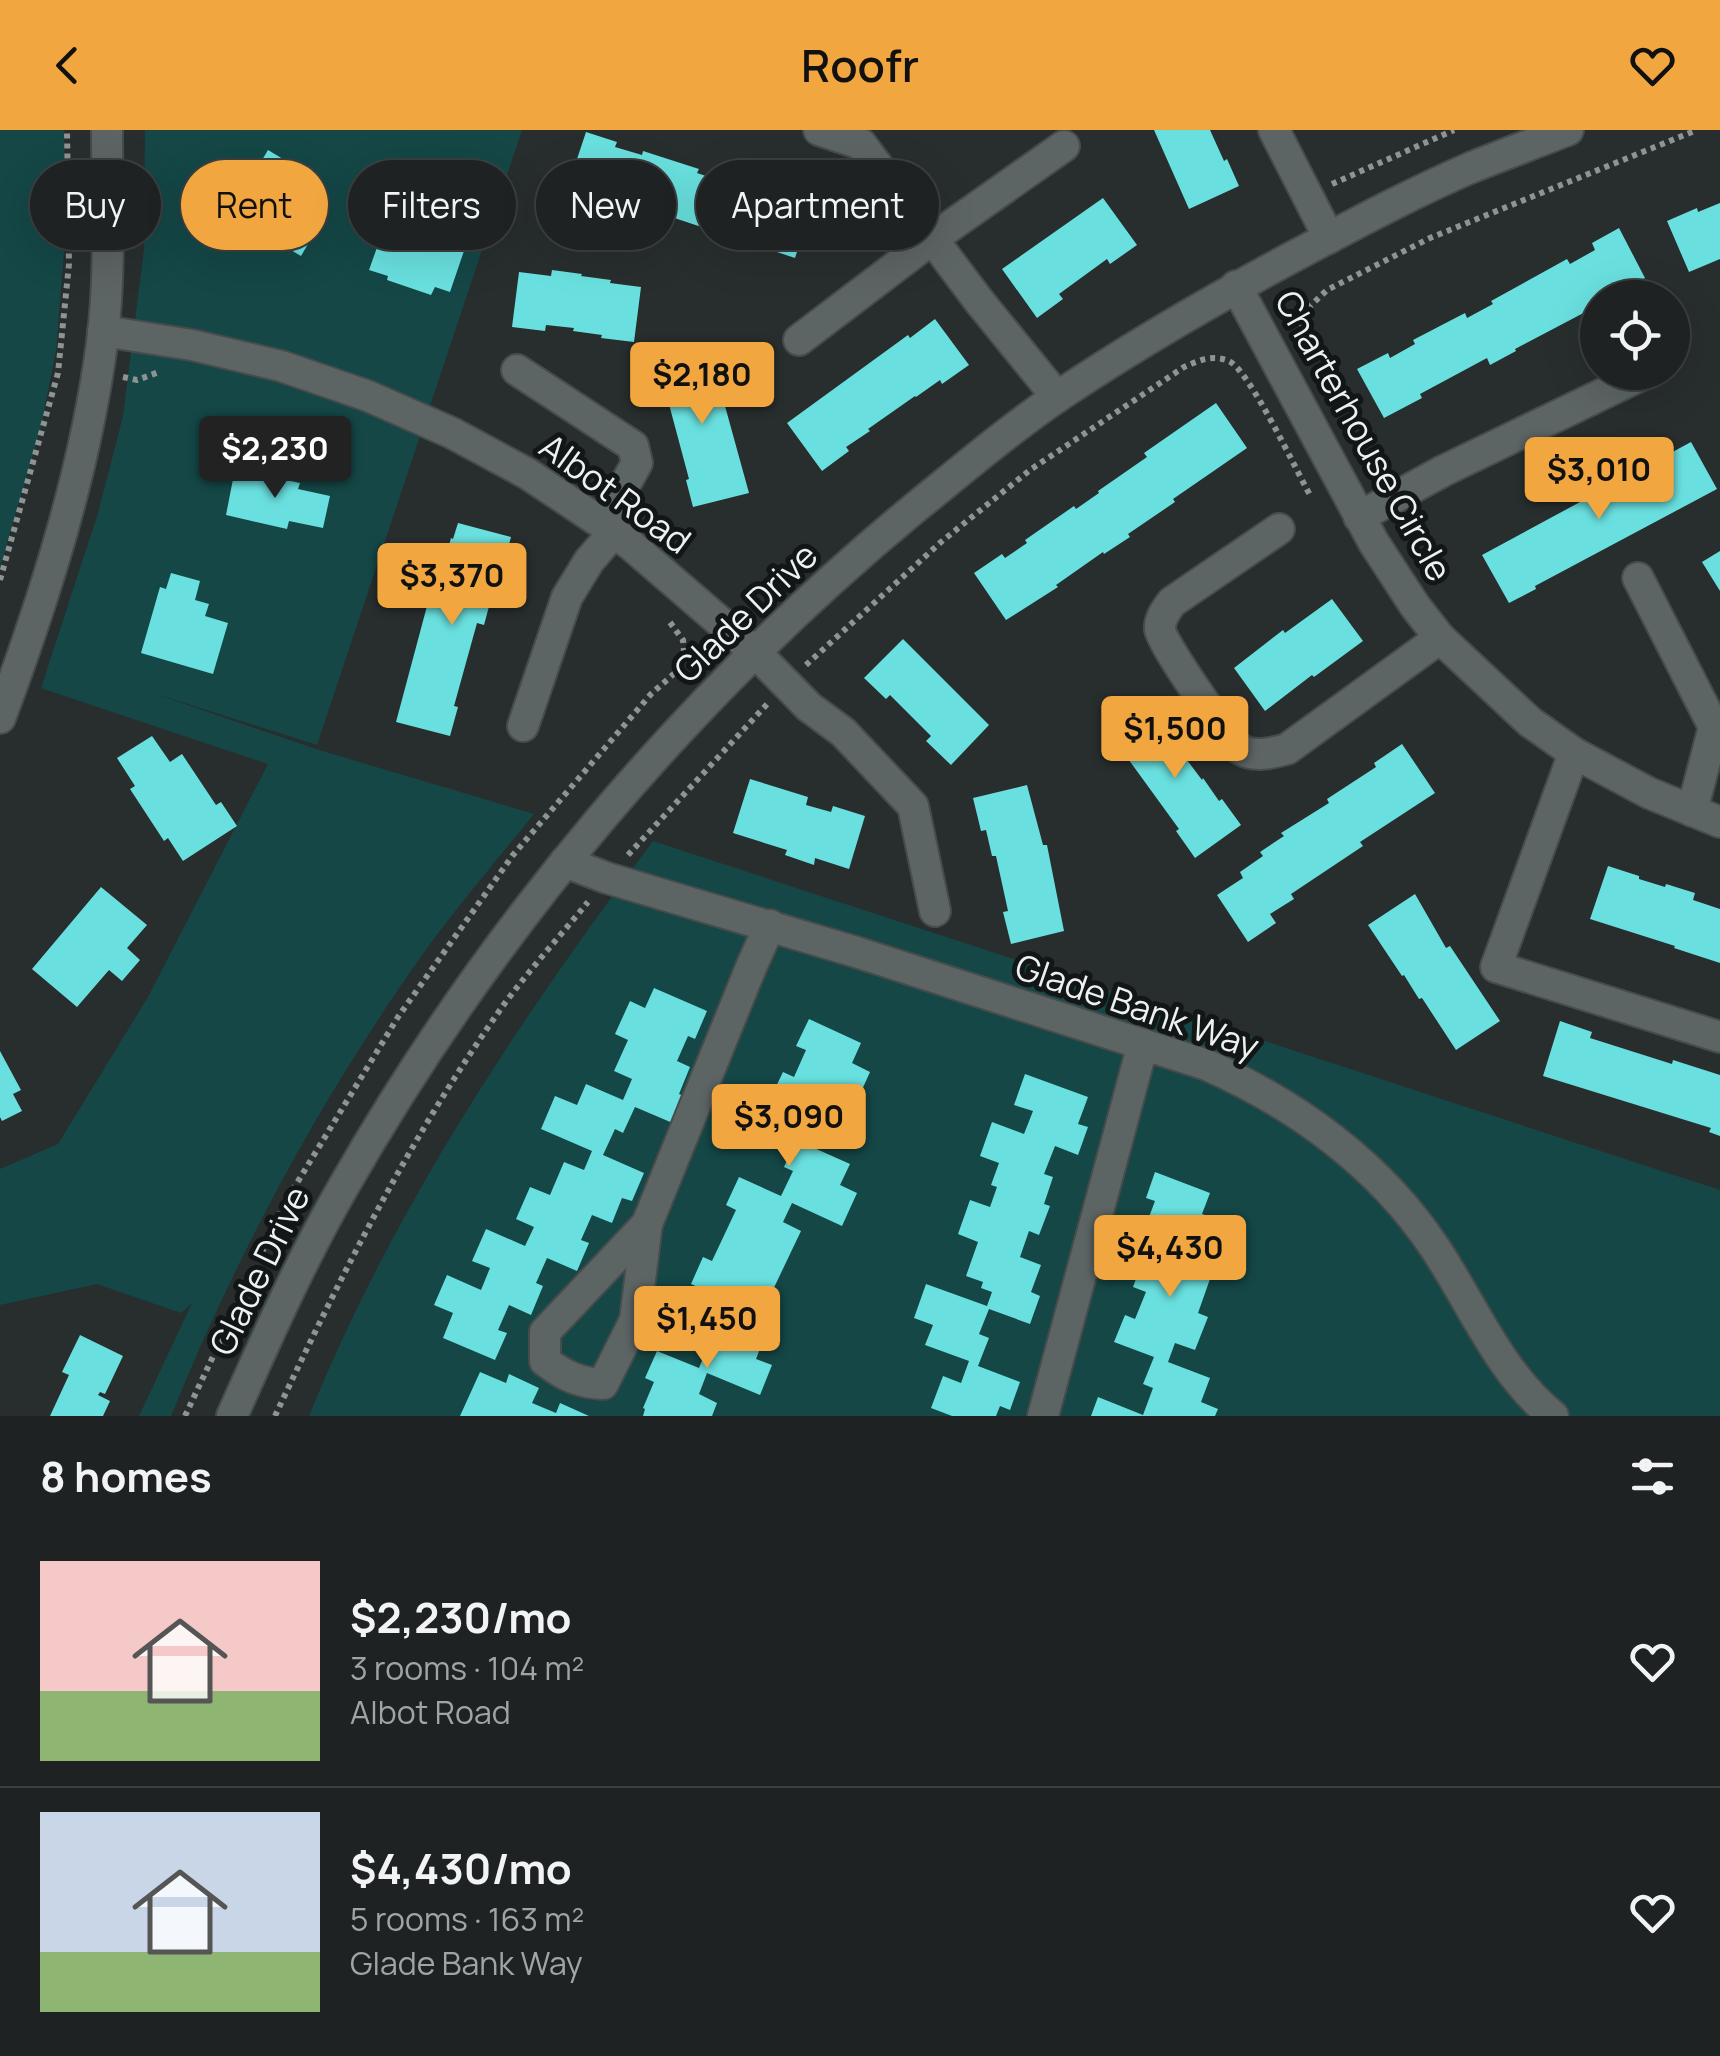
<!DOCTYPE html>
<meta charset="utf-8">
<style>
:root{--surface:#1e2222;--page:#2b2f2f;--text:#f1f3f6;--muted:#a1a4a5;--line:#3c3f40;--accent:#f1a63f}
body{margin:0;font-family:Manrope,sans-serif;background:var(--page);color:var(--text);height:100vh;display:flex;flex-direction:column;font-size:38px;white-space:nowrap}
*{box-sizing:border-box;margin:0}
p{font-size:32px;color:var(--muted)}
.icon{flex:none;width:55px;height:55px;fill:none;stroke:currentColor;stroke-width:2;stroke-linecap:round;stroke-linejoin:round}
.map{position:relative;height:1286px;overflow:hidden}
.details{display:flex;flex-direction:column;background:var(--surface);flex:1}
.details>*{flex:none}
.hud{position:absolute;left:30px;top:30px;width:1000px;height:90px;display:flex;gap:20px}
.fabs{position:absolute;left:1580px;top:150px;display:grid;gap:20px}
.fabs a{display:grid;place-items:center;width:110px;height:110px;border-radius:50%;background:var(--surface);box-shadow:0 10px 40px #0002,0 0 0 2px var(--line);font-size:50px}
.price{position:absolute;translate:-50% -85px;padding:0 22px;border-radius:10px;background:var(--accent);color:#111;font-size:32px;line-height:65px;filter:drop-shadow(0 2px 5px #0008)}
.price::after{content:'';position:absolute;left:50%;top:60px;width:30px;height:22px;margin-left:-15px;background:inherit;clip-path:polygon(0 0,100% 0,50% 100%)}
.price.on{background:#222;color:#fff}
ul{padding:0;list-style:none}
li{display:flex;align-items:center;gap:30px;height:250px;padding:0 40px}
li+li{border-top:2px solid var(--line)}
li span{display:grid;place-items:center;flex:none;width:280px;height:200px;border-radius:0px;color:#555}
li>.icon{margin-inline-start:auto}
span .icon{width:120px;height:120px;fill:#fffc;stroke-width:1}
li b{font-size:42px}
h2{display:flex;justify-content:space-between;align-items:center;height:120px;padding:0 40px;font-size:42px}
.pill{padding:0 35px;border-radius:45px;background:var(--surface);box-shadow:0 10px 40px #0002,0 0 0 2px var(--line);font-size:35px;line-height:90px}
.pill.on{background:var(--accent);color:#111}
header{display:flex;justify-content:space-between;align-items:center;height:130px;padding:0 40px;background:var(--accent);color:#111;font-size:45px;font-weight:600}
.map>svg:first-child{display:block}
</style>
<header><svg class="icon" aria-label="back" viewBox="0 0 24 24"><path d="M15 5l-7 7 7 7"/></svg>Roofr<svg class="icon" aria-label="heart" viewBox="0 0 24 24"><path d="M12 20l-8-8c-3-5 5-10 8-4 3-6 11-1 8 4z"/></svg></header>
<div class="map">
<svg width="1720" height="1286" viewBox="0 0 1720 1286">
<rect width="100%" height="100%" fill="#282e2e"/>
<g fill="#144746">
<path d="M 0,0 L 64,0 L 65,111 L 56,221 L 41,297 L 0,437 Z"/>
<path d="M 145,0 L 522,0 L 317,615 L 150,562 L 316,619 L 534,684 C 497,730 459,774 425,821 C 322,966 238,1121 171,1286 L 139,1286 L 192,1173 L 181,1183 L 97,1154 L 0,1175 L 0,1039 L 58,1014 L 148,867 L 268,634 L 41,558 L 98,383 L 123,286 L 144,119 Z"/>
<path d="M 653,711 L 1720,1060 L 1720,1286 L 309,1286 C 393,1079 519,890 653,711 Z"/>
</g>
<g fill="#69e0df">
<path d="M 1154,0 L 1210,0 L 1224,31 L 1227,29 L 1239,56 L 1189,79 Z"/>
<path d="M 586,2 L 617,12 L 615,17 L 642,25 L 643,21 L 699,39 L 697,43 L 724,52 L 725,49 L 780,67 L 781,63 L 813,73 L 795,128 L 569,53 Z"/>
<path d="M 268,20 L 288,32 L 274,54 L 311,76 L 307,84 L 321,92 L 301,126 L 230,84 Z"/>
<path d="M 1103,68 L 1137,115 L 1110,134 L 1107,129 L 1059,164 L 1063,169 L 1037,188 L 1002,139 Z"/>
<path d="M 1720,73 L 1720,129 L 1689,142 L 1667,91 L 1697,78 L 1698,82 Z"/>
<path d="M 385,95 L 445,115 L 447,109 L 466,115 L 450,162 L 435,157 L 431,165 L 387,150 L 388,146 L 369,140 Z"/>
<path d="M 1619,98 L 1645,148 L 1617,163 L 1619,168 L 1598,168 L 1598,178 L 1594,180 L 1593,178 L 1515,219 L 1516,221 L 1490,235 L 1487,228 L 1420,264 L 1422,268 L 1384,288 L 1357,239 L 1388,223 L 1390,228 L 1415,214 L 1413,210 L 1465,183 L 1467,188 L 1493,174 L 1491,171 L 1567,129 L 1570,134 L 1595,120 L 1592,113 Z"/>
<path d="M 552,140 L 582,144 L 581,146 L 611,150 L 610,153 L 641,157 L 634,212 L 601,208 L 602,205 L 573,201 L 574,198 L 546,195 L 545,201 L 512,197 L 519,142 L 551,146 Z"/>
<path d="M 935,189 L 969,235 L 942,254 L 940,250 L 916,267 L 915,266 L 868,299 L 870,301 L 846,317 L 849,321 L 822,341 L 787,293 L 908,205 L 910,208 Z"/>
<path d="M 709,218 L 749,363 L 693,377 L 686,350 L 689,349 L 666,263 L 663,264 L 654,232 Z"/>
<path d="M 1216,273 L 1247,318 L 1173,369 L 1175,372 L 1128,404 L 1130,407 L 1104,424 L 1103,422 L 1056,455 L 1058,457 L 1006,490 L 974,443 L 1002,424 L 1005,428 L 1027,413 L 1025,410 L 1074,376 L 1076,379 L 1099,363 L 1098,361 L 1147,327 L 1144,323 Z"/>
<path d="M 1691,312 L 1717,359 L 1535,456 L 1536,459 L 1509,473 L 1482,425 Z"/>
<path d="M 235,339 L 300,353 L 298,359 L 330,366 L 323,398 L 289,391 L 287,399 L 226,385 Z"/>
<path d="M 458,393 L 511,407 L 502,440 L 499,439 L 484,495 L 477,493 L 454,576 L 458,577 L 450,606 L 396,592 L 427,476 L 432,478 L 451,408 L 453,409 Z"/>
<path d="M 1720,421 L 1720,461 L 1702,432 Z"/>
<path d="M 171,443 L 200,451 L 195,470 L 209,474 L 205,486 L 228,493 L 213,544 L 141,523 L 160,457 L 166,459 Z"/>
<path d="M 1332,469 L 1363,511 L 1314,547 L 1312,545 L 1265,581 L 1234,538 L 1283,500 L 1285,503 Z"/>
<path d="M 903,509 L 989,595 L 951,635 L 926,611 L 931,606 L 890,565 L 886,569 L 864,548 Z"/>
<path d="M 1152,574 L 1188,623 L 1184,626 L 1202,650 L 1203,648 L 1219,671 L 1222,669 L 1241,695 L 1195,728 L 1176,701 L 1179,699 L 1110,604 Z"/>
<path d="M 152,606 L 170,632 L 182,624 L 216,675 L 221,672 L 237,696 L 183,731 L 168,708 L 164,711 L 130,659 L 135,656 L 117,628 Z"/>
<path d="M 1402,614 L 1435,663 L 1360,712 L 1363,716 L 1291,764 L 1294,769 L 1270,784 L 1276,793 L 1248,812 L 1217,765 L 1243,748 L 1240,742 L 1263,726 L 1260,722 L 1284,706 L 1281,703 L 1329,673 L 1327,669 L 1376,637 L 1374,633 Z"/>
<path d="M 750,649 L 808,667 L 806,675 L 831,682 L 833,676 L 865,686 L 849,739 L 815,728 L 814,735 L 785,725 L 787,720 L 733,703 Z"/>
<path d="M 1027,655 L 1043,715 L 1047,715 L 1064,801 L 1011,814 L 1003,782 L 1008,781 L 996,726 L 992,726 L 986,700 L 981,701 L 973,668 Z"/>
<path d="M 1608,736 L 1639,746 L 1639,749 L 1665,757 L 1666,754 L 1695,763 L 1693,770 L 1720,779 L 1720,833 L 1674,818 L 1675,816 L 1590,789 Z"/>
<path d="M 101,757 L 147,795 L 127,818 L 140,830 L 122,851 L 109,840 L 77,877 L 32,839 Z"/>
<path d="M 1415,764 L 1446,818 L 1450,816 L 1500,891 L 1456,920 L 1422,868 L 1419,869 L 1404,845 L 1402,846 L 1368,795 Z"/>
<path d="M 654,858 L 707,881 L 695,909 L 688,906 L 677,931 L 690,937 L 679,964 L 687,967 L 675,994 L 635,977 L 623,1003 L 615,999 L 603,1025 L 644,1043 L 632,1071 L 622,1068 L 612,1093 L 592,1085 L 581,1110 L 589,1113 L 577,1141 L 547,1128 L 536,1153 L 543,1156 L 531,1185 L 509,1175 L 498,1200 L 507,1203 L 495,1230 L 443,1208 L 453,1183 L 434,1175 L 447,1145 L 481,1160 L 490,1138 L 472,1131 L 486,1099 L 525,1116 L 534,1097 L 516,1089 L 530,1057 L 550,1065 L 564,1032 L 584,1040 L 592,1021 L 541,999 L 555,966 L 577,975 L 586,954 L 623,970 L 632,949 L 614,941 L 628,910 L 615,904 L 630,871 L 645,878 Z"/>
<path d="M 809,889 L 861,913 L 852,933 L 870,942 L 856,973 L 846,968 L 830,1001 L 812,993 L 803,1013 L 850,1034 L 840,1055 L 857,1063 L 842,1096 L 792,1073 L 783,1092 L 801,1101 L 770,1166 L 749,1157 L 740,1176 L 691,1154 L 703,1127 L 712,1131 L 736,1080 L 726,1075 L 739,1047 L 781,1066 L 793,1041 L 784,1037 L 796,1011 L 750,990 L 762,963 L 771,967 L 783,942 L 794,947 L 806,920 L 796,916 Z"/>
<path d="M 1560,891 L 1592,902 L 1590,908 L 1672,934 L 1673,930 L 1720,945 L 1720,1006 L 1709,1002 L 1711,998 L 1543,946 Z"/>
<path d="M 0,921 L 21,960 L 13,964 L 22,981 L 2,991 L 0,987 Z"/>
<path d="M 1025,944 L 1088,967 L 1078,994 L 1088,997 L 1078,1025 L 1055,1016 L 1044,1044 L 1053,1047 L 1044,1074 L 1050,1076 L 1039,1105 L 1029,1101 L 1020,1127 L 1041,1135 L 1031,1162 L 1040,1166 L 1030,1194 L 989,1179 L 979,1204 L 989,1208 L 978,1236 L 1020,1252 L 1010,1280 L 1000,1276 L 996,1286 L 952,1286 L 931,1278 L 943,1246 L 961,1253 L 969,1231 L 925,1215 L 933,1195 L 914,1188 L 926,1154 L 987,1176 L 992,1162 L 981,1158 L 983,1152 L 966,1146 L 978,1112 L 958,1104 L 970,1070 L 990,1077 L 997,1057 L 991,1055 L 999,1033 L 980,1026 L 992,992 L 1024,1004 L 1033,981 L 1014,975 Z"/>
<path d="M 1155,1042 L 1210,1063 L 1202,1084 L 1221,1091 L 1208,1125 L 1199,1122 L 1191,1141 L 1210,1149 L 1198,1183 L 1208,1187 L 1195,1220 L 1175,1213 L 1168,1232 L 1210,1248 L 1201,1272 L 1218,1279 L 1215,1286 L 1091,1286 L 1098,1267 L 1143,1285 L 1153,1258 L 1143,1254 L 1154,1227 L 1114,1212 L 1125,1185 L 1135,1189 L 1146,1162 L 1133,1157 L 1143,1130 L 1134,1127 L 1155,1071 L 1146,1068 Z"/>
<path d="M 711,1184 L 765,1206 L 756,1229 L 772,1235 L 760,1265 L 707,1243 L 699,1264 L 717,1273 L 712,1286 L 643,1286 L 645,1279 L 643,1278 L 654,1252 L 645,1248 L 657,1221 L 699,1238 L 709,1214 L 700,1210 Z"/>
<path d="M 80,1205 L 123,1226 L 105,1264 L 100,1262 L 98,1265 L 110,1271 L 103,1286 L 50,1286 L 69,1245 L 62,1242 Z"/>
<path d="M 480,1242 L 506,1253 L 509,1244 L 539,1258 L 532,1273 L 556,1283 L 560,1273 L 589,1286 L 460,1286 Z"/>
</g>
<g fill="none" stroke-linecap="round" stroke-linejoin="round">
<defs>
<g id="minor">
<path d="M 819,0 L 861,14 L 979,171 L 1057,267"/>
<path d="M 1274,0 L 1329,108"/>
<path d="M 1236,156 L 1374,413 L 1415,476 L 1440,508 L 1530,592 L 1574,623 L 1649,663 L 1720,692"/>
<path d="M 103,201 L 192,215 L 281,236 L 368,266 L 452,303 L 528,344 L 603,394 L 631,415 L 755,522 L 809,577 L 843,602 L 913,676 L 935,781"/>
<path d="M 799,210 L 932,109 L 1064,16"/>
<path d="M 517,240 L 633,316 L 637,333 L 603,394"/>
<path d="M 1359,387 L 1443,341 L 1648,242"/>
<path d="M 1279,399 L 1172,472 C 1166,480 1159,489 1160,500 C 1160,511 1230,612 1240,619 C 1254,628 1272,623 1287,619 L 1440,508"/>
<path d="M 1638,448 L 1714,597 L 1692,681"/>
<path d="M 0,588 C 45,467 85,341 102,213 C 111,143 107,71 107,0"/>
<path d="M 523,596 L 567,467 L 589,431 L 614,402"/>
<path d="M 1574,623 L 1496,837 L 1720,907"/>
<path d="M 565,732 L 607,748 L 856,822 L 1207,935 C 1297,975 1380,1035 1435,1118 C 1473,1175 1499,1242 1553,1286"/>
<path d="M 647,1094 L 545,1202 L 545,1231 C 563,1245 579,1253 603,1254 L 635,1190 L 647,1094 L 752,835 L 770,795"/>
<path d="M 1043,1286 L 1143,914"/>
</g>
<path id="tertiary" d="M 232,1286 C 267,1207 302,1128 345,1054 C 492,797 688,565 916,377 C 963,339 1010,299 1060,265 C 1142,210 1228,161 1315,115 C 1366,88 1417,61 1470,38 C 1502,25 1535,13 1568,0"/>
</defs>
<use href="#minor" stroke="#464b4b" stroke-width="34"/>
<use href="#tertiary" stroke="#464b4b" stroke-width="34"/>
<g stroke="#8e9393" stroke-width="6" stroke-dasharray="5 5" stroke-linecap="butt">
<path d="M 1332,54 L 1454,0"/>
<path d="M 1305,216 L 1300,198 L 1307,179 L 1327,160 L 1430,108 L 1697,0"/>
<path d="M 123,247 L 137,250 L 159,242"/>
<path d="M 1364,323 L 1378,347"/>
<path d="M 0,450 L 58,243 L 69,134 L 67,0"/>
<path d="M 806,535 L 941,412 L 1030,340 L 1184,237 C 1198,231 1212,224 1229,231 C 1249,240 1296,340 1310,365"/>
<path d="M 628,725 L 769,572"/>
<path d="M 185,1286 L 286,1071 L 398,887 L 513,725 L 651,564 L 685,534 L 683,510 L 669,491"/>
<path d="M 275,1286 C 342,1143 413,1002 505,873 C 531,838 560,806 588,772"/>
</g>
<use href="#minor" stroke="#5d6464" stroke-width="30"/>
<use href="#tertiary" stroke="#5d6464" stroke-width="30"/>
</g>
<g text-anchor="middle" stroke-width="10" stroke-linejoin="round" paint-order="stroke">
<g font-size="35" fill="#edf1f1" stroke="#131616">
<text transform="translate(1363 306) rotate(61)" y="12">Charterhouse Circle</text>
<text transform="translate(615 364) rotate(36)" y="12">Albot Road</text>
<text transform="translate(746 483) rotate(-44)" y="12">Glade Drive</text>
<text transform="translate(1137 877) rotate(19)" y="12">Glade Bank Way</text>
<text transform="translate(260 1141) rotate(-64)" y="12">Glade Drive</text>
</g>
</g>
</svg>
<div class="fabs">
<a><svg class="icon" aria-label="locate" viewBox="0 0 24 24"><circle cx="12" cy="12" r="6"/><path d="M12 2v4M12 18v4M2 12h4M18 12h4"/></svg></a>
</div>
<b class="price" style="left:702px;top:297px">$2,180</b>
<b class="price on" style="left:275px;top:371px">$2,230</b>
<b class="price" style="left:1599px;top:392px">$3,010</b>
<b class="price" style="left:452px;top:498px">$3,370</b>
<b class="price" style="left:1175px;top:651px">$1,500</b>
<b class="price" style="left:789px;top:1039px">$3,090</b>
<b class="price" style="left:1170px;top:1170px">$4,430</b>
<b class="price" style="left:707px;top:1241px">$1,450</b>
<div class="hud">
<a class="pill">Buy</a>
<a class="pill on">Rent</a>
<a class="pill">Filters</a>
<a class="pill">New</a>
<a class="pill">Apartment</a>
</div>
</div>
<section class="details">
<h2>8 homes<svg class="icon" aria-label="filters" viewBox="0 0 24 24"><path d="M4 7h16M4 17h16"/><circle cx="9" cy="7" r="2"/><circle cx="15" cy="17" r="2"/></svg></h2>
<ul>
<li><span style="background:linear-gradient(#f6c9c9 65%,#8fb573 0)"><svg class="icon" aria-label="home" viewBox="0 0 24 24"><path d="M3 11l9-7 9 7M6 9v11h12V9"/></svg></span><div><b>$2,230/mo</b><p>3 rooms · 104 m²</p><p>Albot Road</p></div><svg class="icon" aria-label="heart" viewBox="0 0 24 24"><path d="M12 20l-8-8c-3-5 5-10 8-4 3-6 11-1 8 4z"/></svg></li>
<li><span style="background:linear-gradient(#c9d6e8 70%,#8fb573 0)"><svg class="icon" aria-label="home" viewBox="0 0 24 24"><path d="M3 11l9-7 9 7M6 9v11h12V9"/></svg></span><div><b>$4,430/mo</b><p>5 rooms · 163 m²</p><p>Glade Bank Way</p></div><svg class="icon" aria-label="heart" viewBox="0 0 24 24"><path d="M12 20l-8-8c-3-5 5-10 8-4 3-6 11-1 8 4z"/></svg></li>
</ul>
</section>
